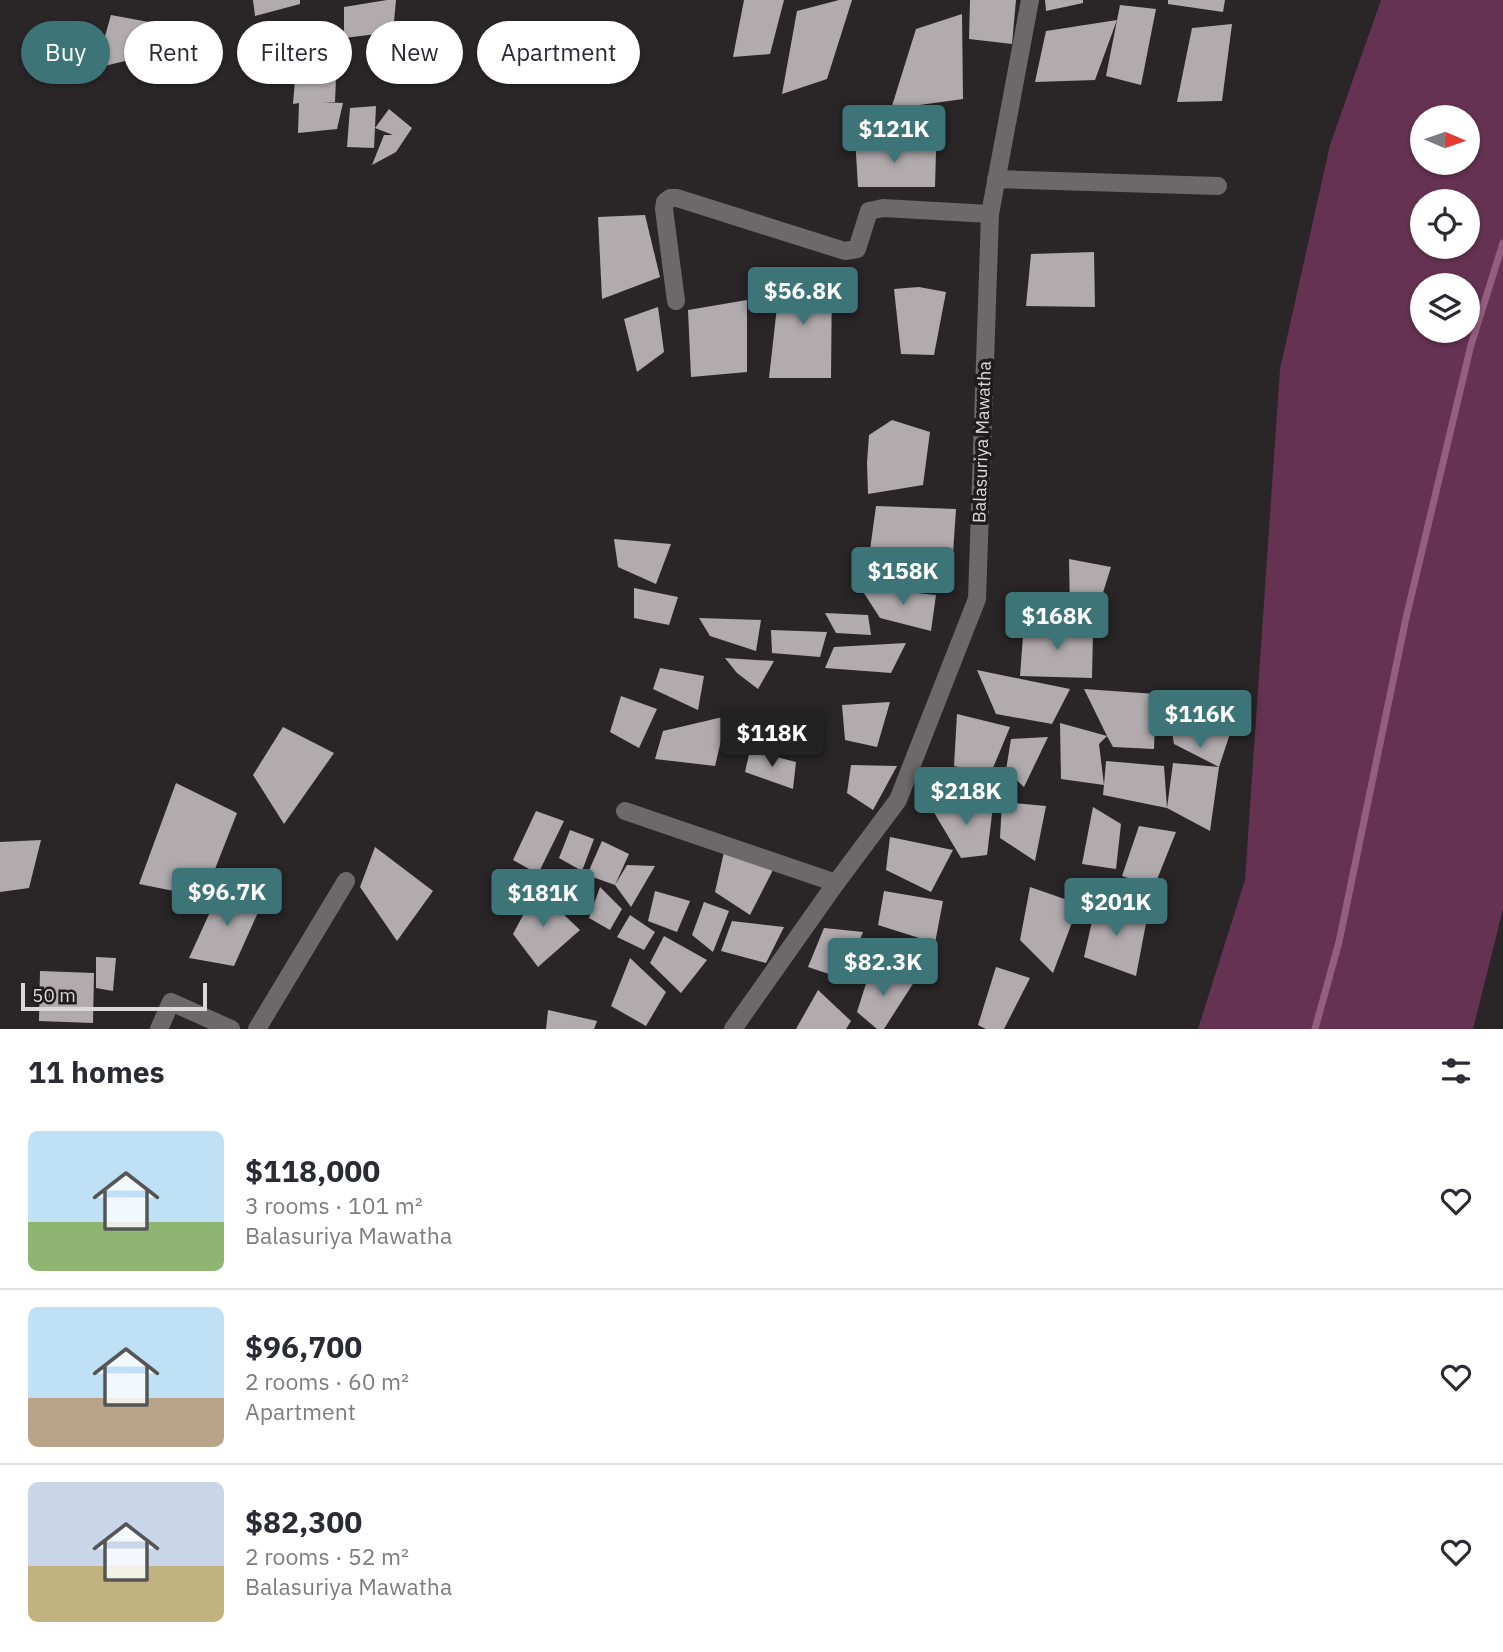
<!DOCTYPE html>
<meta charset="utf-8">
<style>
:root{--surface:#fff;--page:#f2f2f3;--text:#2b2b33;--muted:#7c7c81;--line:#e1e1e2;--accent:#3d7477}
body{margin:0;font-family:"IBM Plex Sans",sans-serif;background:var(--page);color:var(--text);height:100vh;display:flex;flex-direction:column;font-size:26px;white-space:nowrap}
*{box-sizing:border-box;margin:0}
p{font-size:23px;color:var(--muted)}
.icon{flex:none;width:38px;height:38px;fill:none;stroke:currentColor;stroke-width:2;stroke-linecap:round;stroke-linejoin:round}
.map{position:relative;height:1029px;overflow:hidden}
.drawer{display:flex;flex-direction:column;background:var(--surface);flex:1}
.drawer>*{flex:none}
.hud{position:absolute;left:21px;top:21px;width:700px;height:63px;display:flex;gap:14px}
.needle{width:46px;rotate:92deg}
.tools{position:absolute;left:1410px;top:105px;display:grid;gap:14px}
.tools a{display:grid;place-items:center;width:70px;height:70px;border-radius:50%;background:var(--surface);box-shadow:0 2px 5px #0004;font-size:35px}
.scale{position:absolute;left:21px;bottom:18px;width:186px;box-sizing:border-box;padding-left:7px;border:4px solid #dbd8d9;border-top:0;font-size:19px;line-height:24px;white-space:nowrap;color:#dbd8d9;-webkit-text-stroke:5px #201c1e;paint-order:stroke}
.price{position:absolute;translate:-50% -60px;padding:0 16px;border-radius:7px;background:var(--accent);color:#fff;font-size:23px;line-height:46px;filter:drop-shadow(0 2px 4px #0008)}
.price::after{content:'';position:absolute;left:50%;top:42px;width:21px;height:16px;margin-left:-10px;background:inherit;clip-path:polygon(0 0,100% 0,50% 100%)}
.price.current{background:#222;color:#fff}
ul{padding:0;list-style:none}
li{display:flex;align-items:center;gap:21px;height:175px;padding:0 28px}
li+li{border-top:2px solid var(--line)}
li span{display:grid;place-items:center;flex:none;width:196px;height:140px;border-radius:10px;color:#555}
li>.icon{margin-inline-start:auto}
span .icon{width:84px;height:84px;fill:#fffc;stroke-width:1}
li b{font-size:30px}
h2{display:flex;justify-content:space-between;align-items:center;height:84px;padding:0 28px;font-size:30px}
.chip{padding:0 24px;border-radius:32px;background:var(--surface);box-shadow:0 2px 5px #0004;font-size:24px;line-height:63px}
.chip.current{background:var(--accent);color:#fff}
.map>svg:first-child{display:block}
</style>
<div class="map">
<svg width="1503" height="1029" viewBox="0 0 1503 1029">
<rect width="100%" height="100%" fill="#2a2628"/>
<path fill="#653251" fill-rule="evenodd" d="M 1381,0 L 1503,0 L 1503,909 L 1473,1029 L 1198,1029 L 1245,880 L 1280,369 L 1330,145 ZM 1423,117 L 1468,117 L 1468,163 L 1423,163 ZM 1423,201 L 1468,201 L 1468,247 L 1423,247 ZM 1423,285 L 1468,285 L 1468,331 L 1423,331 Z"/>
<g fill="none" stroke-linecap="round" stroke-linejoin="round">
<path stroke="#955d7e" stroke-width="7" d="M 1315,1029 L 1339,942 L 1406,618 L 1471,345 L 1503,243"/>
</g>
<g fill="#b1abae">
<path d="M 253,0 L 300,0 L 300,4 L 255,16 Z"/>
<path d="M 387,0 L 396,0 L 393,32 L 344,38 L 344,7 Z"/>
<path d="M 744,0 L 784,0 L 770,54 L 733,57 Z"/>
<path d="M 839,0 L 852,0 L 827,79 L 782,94 L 797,11 Z"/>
<path d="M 970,0 L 1016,0 L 1012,44 L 969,39 Z"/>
<path d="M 1045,0 L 1083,0 L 1083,3 L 1046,11 Z"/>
<path d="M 1168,0 L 1225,0 L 1223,12 L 1168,4 Z"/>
<path d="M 1120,5 L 1156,9 L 1141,85 L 1106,76 Z"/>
<path d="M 962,14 L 963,99 L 891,109 L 916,29 Z"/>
<path d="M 111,15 L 154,23 L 150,55 L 96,68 Z"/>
<path d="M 1117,20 L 1095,80 L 1035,82 L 1046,31 Z"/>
<path d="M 1232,24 L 1222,101 L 1177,102 L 1192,28 Z"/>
<path d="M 336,78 L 335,102 L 323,102 L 343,103 L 337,129 L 298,133 L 299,103 L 293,104 L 295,80 Z"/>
<path d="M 376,106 L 374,148 L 347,147 L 350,108 Z"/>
<path d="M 389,109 L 412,128 L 396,152 L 372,165 L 384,135 L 393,135 L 375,128 Z"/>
<path d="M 855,137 L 936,151 L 935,187 L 858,187 Z"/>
<path d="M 645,215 L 660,277 L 602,299 L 598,217 Z"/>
<path d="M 1094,252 L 1095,307 L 1026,306 L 1031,254 Z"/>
<path d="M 781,271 L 832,275 L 831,378 L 769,378 Z"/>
<path d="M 919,287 L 946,292 L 934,355 L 901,354 L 894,289 Z"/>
<path d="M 747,300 L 747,372 L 691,377 L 688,310 Z"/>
<path d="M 658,307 L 664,352 L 637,372 L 624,319 Z"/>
<path d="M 892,420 L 930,432 L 923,485 L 868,494 L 867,463 L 869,435 Z"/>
<path d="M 876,506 L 956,509 L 952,568 L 867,572 Z"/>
<path d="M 614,539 L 671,544 L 656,584 L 618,567 Z"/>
<path d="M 1069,559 L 1111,567 L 1096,615 L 1070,610 Z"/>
<path d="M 860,587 L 936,595 L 931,631 L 880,618 Z"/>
<path d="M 634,588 L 678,597 L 669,625 L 634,618 Z"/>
<path d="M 825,613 L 868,615 L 871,635 L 836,633 Z"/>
<path d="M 699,618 L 761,620 L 756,651 L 710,636 Z"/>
<path d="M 1024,623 L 1093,631 L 1092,678 L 1020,676 Z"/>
<path d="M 771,630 L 827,632 L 820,657 L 772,653 Z"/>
<path d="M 906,643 L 891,673 L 825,668 L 834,647 Z"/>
<path d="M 725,658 L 774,661 L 758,689 L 737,673 Z"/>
<path d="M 660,668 L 704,676 L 698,710 L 653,689 Z"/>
<path d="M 977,670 L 1070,689 L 1052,724 L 996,714 Z"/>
<path d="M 1084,689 L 1156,694 L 1154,749 L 1113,747 L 1107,736 L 1099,744 L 1104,785 L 1106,761 L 1164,766 L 1167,808 L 1103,795 L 1104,785 L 1061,779 L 1060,723 L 1107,736 Z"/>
<path d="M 1244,691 L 1219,767 L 1210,831 L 1167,808 L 1173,763 L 1219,767 L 1174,744 L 1166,697 Z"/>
<path d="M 621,696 L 657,709 L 639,748 L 610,732 Z"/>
<path d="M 890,702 L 877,747 L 845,740 L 842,705 Z"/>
<path d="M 957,714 L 1010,727 L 990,775 L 954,766 Z"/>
<path d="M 727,716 L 715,766 L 655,759 L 663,731 Z"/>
<path d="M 283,727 L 334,753 L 284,824 L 253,775 Z"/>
<path d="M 1048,737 L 1024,787 L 1006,770 L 1011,739 Z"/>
<path d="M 750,750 L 796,762 L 793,789 L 745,772 Z"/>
<path d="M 851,765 L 897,766 L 873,810 L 847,793 Z"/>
<path d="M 176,783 L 237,813 L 204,897 L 139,884 Z"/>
<path d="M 1002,802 L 1046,806 L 1035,861 L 1000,838 Z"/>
<path d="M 929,804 L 993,806 L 987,855 L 961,858 Z"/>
<path d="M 1093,807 L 1121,824 L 1116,869 L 1082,864 Z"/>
<path d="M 536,811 L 564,821 L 538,874 L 513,860 Z"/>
<path d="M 1139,826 L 1176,832 L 1154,887 L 1122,876 Z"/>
<path d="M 570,830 L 594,839 L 582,871 L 559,858 Z"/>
<path d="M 890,837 L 953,850 L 931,892 L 886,870 Z"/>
<path d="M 41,840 L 29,888 L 0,892 L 0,842 Z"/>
<path d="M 602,841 L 629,854 L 615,885 L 627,865 L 655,866 L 631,907 L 615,885 L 587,875 Z"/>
<path d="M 375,847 L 433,891 L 397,941 L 360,887 Z"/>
<path d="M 724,852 L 774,868 L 750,915 L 715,892 Z"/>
<path d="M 600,887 L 622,909 L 610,930 L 589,918 Z"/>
<path d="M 1030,887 L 1079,904 L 1053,973 L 1020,940 Z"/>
<path d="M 221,888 L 264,899 L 234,966 L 189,958 Z"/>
<path d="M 537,889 L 580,930 L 538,967 L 513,934 Z"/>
<path d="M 655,891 L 690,901 L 677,932 L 648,921 Z"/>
<path d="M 884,891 L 943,901 L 935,943 L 878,925 Z"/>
<path d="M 1097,899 L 1147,918 L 1136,976 L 1084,957 Z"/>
<path d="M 704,902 L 729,911 L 713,952 L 692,935 Z"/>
<path d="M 630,915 L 655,932 L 644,950 L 617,937 Z"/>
<path d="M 732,921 L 784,927 L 766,963 L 721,951 Z"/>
<path d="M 824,928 L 863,932 L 844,979 L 808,967 Z"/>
<path d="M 664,936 L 707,960 L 681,993 L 650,963 Z"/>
<path d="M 96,957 L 116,958 L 113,991 L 96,988 Z"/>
<path d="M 630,958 L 666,992 L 646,1026 L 611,1006 Z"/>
<path d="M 996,967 L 1030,978 L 1004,1029 L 986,1029 L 978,1025 Z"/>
<path d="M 40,971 L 94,973 L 93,1023 L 39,1021 Z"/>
<path d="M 870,971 L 916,979 L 884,1029 L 877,1029 L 857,1012 Z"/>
<path d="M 818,990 L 851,1021 L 846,1029 L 796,1029 Z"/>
<path d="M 548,1010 L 597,1021 L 594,1029 L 546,1029 Z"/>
</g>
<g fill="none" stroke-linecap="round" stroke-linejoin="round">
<g stroke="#6d686a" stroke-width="18">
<path d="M 996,179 L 1218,186"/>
<path d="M 676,301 L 664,209 L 665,202 L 670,198 L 677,198 L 845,251 L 857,249 L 869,211 L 883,208 L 990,214"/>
<path d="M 625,811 L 836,883"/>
<path d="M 159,1029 L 171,1002 L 231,1029"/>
<path d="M 257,1029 L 346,881"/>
<path d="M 733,1029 L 836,883 L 898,800 L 977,599 L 990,214 L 1030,0"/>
</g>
</g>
<g text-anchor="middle" stroke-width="7" stroke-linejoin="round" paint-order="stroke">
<g font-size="18" fill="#dbd8d9" stroke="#201c1e">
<text transform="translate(982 442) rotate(-88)" y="6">Balasuriya Mawatha</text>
</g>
</g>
</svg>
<div class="tools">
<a><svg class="needle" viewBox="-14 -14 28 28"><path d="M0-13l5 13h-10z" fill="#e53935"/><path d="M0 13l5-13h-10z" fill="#7c7c81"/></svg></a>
<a><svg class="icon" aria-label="locate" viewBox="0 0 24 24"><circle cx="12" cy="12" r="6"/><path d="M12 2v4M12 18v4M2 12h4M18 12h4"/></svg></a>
<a><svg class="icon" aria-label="layers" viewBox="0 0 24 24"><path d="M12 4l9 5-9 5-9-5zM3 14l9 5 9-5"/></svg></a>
</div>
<div class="scale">50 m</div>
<b class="price" style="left:894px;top:165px">$121K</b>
<b class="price" style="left:803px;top:327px">$56.8K</b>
<b class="price" style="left:903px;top:607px">$158K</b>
<b class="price" style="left:1057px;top:652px">$168K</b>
<b class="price" style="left:1200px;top:750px">$116K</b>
<b class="price current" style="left:772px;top:769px">$118K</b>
<b class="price" style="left:966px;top:827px">$218K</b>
<b class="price" style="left:227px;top:928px">$96.7K</b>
<b class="price" style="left:543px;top:929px">$181K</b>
<b class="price" style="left:1116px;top:938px">$201K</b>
<b class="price" style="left:883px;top:998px">$82.3K</b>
<div class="hud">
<a class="chip current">Buy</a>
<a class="chip">Rent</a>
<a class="chip">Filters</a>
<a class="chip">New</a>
<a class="chip">Apartment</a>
</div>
</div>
<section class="drawer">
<h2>11 homes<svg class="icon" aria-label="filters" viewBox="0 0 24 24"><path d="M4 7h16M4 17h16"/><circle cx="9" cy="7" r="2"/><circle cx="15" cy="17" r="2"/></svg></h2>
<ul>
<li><span style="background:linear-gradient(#bfe0f5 65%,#8fb573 0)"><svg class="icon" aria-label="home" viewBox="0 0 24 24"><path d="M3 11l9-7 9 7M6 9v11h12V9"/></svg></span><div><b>$118,000</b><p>3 rooms · 101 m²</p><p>Balasuriya Mawatha</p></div><svg class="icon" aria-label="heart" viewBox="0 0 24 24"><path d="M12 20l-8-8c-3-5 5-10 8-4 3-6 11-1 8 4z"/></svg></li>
<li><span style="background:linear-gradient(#bfe0f5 65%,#b9a48a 0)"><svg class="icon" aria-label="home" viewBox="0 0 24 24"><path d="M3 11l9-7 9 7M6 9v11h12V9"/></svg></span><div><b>$96,700</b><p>2 rooms · 60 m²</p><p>Apartment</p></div><svg class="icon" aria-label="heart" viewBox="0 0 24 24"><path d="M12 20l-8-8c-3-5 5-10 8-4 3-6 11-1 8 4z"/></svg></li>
<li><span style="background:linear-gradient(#c9d6e8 60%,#c2b280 0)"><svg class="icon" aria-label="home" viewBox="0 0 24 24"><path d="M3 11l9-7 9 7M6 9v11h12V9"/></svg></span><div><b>$82,300</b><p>2 rooms · 52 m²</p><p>Balasuriya Mawatha</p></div><svg class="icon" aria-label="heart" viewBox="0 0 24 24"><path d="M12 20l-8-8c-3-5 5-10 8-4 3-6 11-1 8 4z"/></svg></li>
</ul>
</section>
